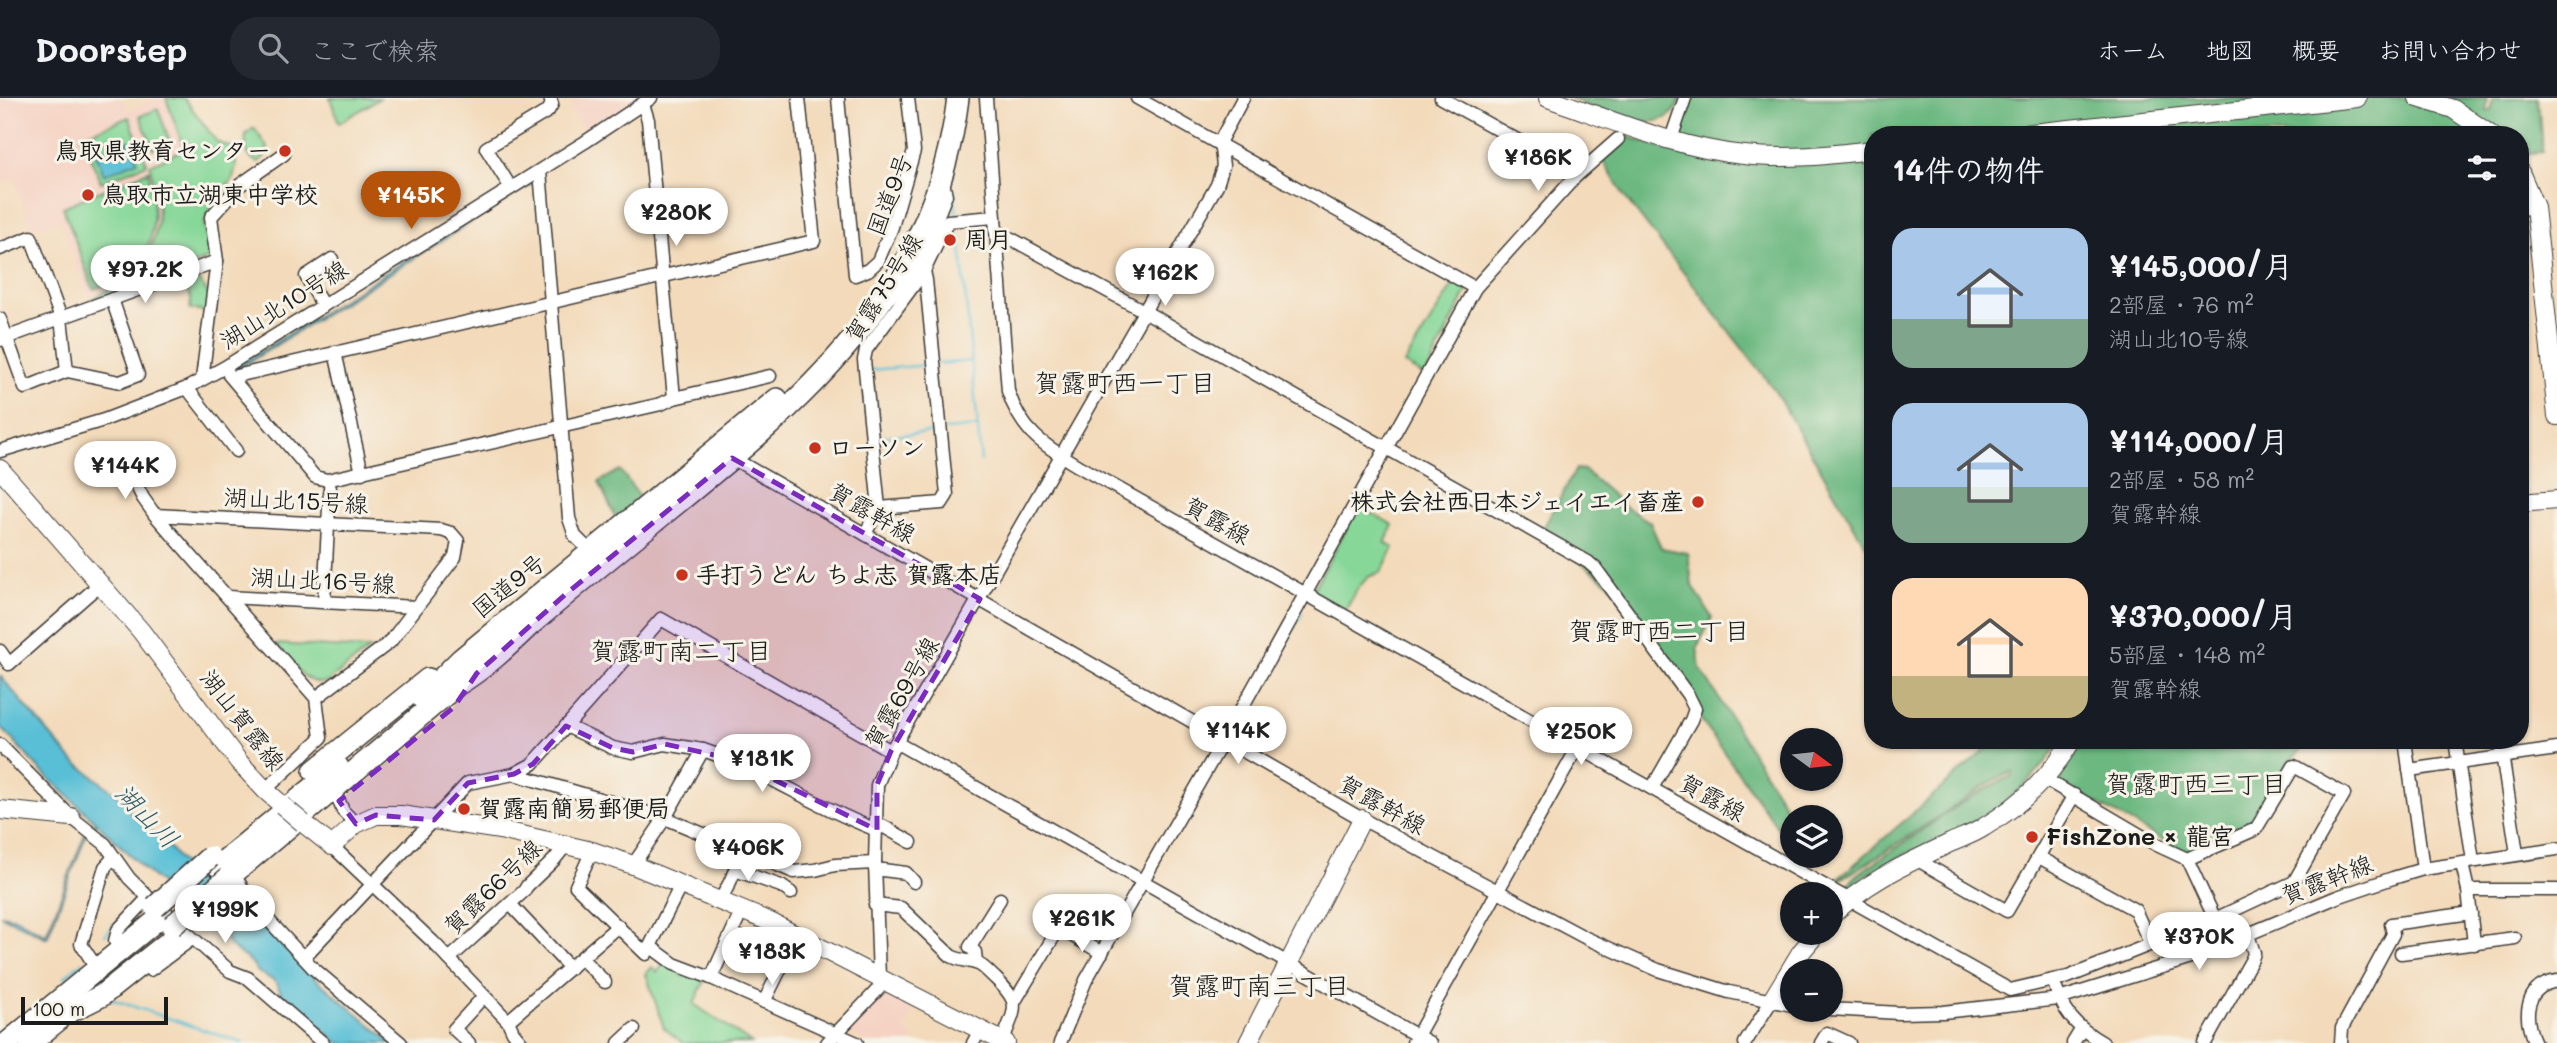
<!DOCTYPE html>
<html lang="ja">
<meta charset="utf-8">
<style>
:root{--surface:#171b24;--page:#242831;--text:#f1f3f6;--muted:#9ea1a6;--line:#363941;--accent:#b45309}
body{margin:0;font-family:Mali,"Klee One",sans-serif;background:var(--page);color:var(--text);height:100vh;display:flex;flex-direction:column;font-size:26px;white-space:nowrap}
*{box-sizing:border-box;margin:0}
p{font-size:23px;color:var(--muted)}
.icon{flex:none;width:38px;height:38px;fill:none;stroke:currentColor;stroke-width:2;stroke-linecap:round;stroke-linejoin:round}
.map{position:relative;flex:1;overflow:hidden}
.side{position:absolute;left:1864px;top:28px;width:665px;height:623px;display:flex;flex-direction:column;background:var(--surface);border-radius:28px;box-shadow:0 2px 5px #0004}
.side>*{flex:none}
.needle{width:46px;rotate:105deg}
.fabs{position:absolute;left:1780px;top:630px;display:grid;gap:14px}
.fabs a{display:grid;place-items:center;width:63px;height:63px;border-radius:50%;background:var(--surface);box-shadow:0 2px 5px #0004;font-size:35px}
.scale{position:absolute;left:21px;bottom:18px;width:147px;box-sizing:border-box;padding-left:7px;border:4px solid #1c1c1c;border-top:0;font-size:19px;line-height:24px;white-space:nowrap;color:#1c1c1c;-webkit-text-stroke:5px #f7f3e8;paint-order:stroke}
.price{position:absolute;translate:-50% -60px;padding:0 16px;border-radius:24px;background:#fff;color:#222;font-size:23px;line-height:46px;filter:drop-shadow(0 2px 4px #0008)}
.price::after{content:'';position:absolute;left:50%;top:42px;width:21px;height:16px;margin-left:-10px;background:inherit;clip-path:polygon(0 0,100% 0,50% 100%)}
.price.current{background:var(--accent);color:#fff}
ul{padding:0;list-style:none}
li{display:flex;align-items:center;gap:21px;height:175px;padding:0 28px}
li span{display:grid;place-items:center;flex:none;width:196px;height:140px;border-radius:21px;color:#555}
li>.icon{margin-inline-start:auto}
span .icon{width:84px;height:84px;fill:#fffc;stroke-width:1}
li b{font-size:30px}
h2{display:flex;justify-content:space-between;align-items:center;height:84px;padding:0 28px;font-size:30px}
header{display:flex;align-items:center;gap:42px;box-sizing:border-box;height:98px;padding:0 35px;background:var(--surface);border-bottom:2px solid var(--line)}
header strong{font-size:33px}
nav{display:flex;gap:38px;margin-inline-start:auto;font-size:24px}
.search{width:490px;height:63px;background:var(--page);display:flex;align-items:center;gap:18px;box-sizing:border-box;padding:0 24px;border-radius:28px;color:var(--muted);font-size:26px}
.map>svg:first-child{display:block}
</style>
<header>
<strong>Doorstep</strong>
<div class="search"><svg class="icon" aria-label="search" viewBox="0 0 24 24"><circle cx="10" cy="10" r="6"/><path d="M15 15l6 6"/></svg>ここで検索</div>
<nav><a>ホーム</a><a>地図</a><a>概要</a><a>お問い合わせ</a></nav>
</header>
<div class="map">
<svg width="2557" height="945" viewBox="0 0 2557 945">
<rect width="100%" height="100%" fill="#f7f3e8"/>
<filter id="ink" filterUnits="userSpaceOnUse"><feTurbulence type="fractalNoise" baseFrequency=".0143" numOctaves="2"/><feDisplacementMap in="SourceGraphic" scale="14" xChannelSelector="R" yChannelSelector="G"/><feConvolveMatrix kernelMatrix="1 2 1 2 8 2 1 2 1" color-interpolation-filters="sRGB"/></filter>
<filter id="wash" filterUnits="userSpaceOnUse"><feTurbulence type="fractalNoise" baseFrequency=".00686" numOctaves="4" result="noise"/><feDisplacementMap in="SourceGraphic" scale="28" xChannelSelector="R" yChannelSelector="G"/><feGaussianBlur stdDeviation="1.57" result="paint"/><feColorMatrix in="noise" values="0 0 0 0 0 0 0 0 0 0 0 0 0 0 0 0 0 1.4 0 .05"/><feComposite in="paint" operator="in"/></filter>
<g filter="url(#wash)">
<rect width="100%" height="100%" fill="#f3daba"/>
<g fill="#f5d2c2">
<path d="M 0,0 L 122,0 L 128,12 L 157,0 L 164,0 L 183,50 L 149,66 L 158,107 L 156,133 L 147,159 L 120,185 L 88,200 L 60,123 L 32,131 L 14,82 L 0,87 Z"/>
<path d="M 582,0 L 644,0 L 587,38 L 569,7 Z"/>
<path d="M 886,890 L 917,906 L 905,932 L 915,938 L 912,945 L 867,945 L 846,933 Z"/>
</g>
<g fill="#86d798" stroke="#517a5a" stroke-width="2">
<path d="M 166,0 L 184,0 L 217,44 L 235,51 L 236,67 L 233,81 L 212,106 L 204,126 L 213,159 L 96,204 L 92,201 C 132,180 159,158 158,110 C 158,95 152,81 150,67 L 184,51 Z"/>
<path d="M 330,0 L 380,0 L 339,25 Z"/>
<path d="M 158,11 L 170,44 L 153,51 L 140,18 Z"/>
<path d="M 129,19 L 147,66 L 101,84 L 81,38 Z"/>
<path d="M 254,30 L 268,50 L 265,58 L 259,64 C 245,61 245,48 246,36 Z"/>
<path d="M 148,73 C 162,129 153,173 93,191 L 63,109 Z"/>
<path d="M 195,178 L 211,199 L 208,214 L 190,211 L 191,201 L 184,181 Z"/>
<path d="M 1456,182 L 1468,191 L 1425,278 L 1404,266 Z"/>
<path d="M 1359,408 L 1393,427 L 1385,445 L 1394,450 L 1381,474 L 1368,479 L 1358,490 L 1345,513 L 1312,493 Z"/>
<path d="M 276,546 L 370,551 L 327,584 C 306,591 289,560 276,546 Z"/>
<path d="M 665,865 L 682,874 L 681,877 L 686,879 L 689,876 L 705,881 L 694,906 L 751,945 L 683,945 L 664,930 L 646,876 L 652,869 L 657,874 Z"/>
</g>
<g fill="#6cb880" stroke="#446a4e" stroke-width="2">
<path d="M 1569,0 L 1681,0 C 1678,7 1675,14 1669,18 C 1646,35 1593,9 1569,0 Z"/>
<path d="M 1688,0 L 2487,0 L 2486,12 L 2491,13 L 2492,0 L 2538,0 L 2542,54 L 2520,56 L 2520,37 L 1872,37 L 1872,456 L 1861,440 L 1773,290 L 1625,99 L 1601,60 L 1626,38 L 1672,53 Z"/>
<path d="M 1576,371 L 1584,372 L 1627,410 L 1650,424 L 1661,450 L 1688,455 L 1692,486 L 1712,520 L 1697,549 L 1700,570 L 1787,711 L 1792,720 L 1792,750 L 1696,615 L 1609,485 L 1540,436 Z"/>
<path d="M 620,372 L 642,402 L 617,423 L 599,384 Z"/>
<path d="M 1996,642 L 2062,642 C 2038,676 2008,707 1971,726 C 1928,748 1884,761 1847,792 L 1843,792 C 1857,773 1883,760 1902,746 C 1937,723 1973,694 2012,678 L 2013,674 C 1989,682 1968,699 1947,713 C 1909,738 1871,764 1831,787 Z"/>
<path d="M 2085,642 L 2313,642 L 2289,663 L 2256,722 L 2251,727 L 2193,753 L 2180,752 L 2062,686 L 2061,676 Z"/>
</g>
<g fill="#58bfd6" stroke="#3a6e79" stroke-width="2">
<path d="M 129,43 L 138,63 L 104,77 L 96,56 Z"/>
<path d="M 536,80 L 538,82 L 235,273 L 233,271 Z"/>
<path d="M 0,578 L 71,661 L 120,699 L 136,720 L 169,749 L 185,768 L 238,795 L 240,804 L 247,809 L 247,812 L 317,882 L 392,945 L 339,945 L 284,900 L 275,883 L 258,874 L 252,865 L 230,848 L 225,839 L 146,773 L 97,725 L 86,737 L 47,840 L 0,817 L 13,819 L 46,837 L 85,736 L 96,724 L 41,673 L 0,628 Z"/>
</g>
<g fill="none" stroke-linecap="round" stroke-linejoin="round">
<g stroke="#58bfd6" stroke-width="2.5">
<path d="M 954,92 L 957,117"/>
<path d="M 960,138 L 981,363"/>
<path d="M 938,266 L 972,263"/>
<path d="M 870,272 L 929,267"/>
<path d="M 945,332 L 978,329"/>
<path d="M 876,339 L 936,334"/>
<path d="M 1242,625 L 1302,515"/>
<path d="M 105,837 L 119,822"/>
<path d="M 64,880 L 82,864"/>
<path d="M 111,901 L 243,945"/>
</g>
</g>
</g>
<g filter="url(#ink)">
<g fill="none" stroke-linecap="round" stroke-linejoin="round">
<defs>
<g id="street">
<path d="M 838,0 L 855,177 L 868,172 L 878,163 L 892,129 L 914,53 L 908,0"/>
<path d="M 986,0 L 1008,293 C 1021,333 1043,347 1078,368 L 2010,892 L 2053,882 C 2063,914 2074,928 2103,945"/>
<path d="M 1137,0 L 1475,190"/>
<path d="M 1441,0 L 1546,58 L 1576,78"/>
<path d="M 643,6 L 648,22 L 674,300"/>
<path d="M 1671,41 L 1685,0"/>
<path d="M 540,73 L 569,420 L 575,438 L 592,455"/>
<path d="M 511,90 L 486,50 L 548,13 L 552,6 L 550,0"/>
<path d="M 2520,111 L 2535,109"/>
<path d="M 995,132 L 1144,213 L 1588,464 L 1596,471 L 1688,597 L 1695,611 L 1691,622 L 1652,690"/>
<path d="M 0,151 L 31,139 L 61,220 L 67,273 L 25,290 L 0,221"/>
<path d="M 217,163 L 211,119 L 240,87 L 284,56"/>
<path d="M 889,200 L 907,183 L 925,150 L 946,97 L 942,81"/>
<path d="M 323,208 L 306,178 L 332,161"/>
<path d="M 0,242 L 217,163 L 202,281"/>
<path d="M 335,254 L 362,375"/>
<path d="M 67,273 L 120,284 L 138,277 L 112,201"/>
<path d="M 229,277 L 315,379 L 327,382 L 661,306 L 674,300 L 770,278"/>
<path d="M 232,279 L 814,143 L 799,0"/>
<path d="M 187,290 L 236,353"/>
<path d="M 0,353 L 104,322 L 187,290 L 225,269 L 585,44 L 651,0"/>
<path d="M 727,357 L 1362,721 L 1586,840 L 1658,872 L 1729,894 L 1792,907"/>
<path d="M 127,369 L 143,400 L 155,417"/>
<path d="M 879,410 L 864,262 L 866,252 L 924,173 L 948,123 L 994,119"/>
<path d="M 865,436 L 879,410 L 942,405 L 947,397 L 926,182 L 924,173 L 918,166"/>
<path d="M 228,499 L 416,509"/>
<path d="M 324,504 L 330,390"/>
<path d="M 0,553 L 9,566 L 99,487"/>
<path d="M 566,628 L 613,650 L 633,654 L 665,646 L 703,652"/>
<path d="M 2405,642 L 2423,771"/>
<path d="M 2455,642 L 2473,763"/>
<path d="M 2500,642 L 2517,756"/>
<path d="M 897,645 L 1430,945"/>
<path d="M 0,647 L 71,719 L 105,746 L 129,780 L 159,810"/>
<path d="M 2409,672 L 2557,651"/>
<path d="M 514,676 L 665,720 L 794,774 L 815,772 L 835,767 L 875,765"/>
<path d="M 2045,681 L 2157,747 L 2187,761 L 2256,731 L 2294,668 L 2344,696 L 2294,784 L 2215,821 L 2068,879 L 2053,882"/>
<path d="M 265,692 L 321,640 L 316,600 L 390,544 L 455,459 L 458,443 L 451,435 L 441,432 L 155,417 L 316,600"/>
<path d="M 339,703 L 343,713 L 356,726"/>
<path d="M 877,725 L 911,744"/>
<path d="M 332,748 L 433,844 L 508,923 L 513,934 L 522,945"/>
<path d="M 592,753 L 576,788 L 646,856 L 681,787"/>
<path d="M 2039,759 L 2135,812 L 2150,845"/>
<path d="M 1916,761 L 2007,813 L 2074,697"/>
<path d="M 2187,761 L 2215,821"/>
<path d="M 2462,766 L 2468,792 L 2557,792"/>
<path d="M 633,767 L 665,720 L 703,652 C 764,672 817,710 877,732"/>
<path d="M 875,771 L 906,775 L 914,784"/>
<path d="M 735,772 L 781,788 L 791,795"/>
<path d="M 240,786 L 247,799 L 313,870 L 401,945"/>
<path d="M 2468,792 L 2474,846"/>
<path d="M 720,803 L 730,784 L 743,753"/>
<path d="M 510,806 L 570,870"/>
<path d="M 875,807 L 901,810 L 951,858 C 960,863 969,862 978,866 C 984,868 990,876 995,880 C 1023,907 1015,910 1002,944"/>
<path d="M 742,812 L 711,880 L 857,945"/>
<path d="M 178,827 L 230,873 L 248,880 L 323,945"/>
<path d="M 732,835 L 785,861"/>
<path d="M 115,843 L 118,832 L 148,800"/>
<path d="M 651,849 L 674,866 L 711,880"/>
<path d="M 2401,855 L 2515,840"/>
<path d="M 304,859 L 468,685 L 514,676 L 533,666 L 661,521 L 891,653"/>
<path d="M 449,861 L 524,793 L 527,788 L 554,762 L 566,747"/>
<path d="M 582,861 L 605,884"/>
<path d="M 92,863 L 81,846 L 105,769 L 114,759"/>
<path d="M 976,865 L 975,854 L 970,849 L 1000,801"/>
<path d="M 150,872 L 192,841"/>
<path d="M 879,880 L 875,765 L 877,687 L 891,653 L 1217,87 L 1223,68 L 1220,43 L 1243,0"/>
<path d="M 1015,903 L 1059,830 L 1102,855"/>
<path d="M 764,904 L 797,837"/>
<path d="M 1830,911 L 1899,915 L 1943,914 L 2059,901 L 2191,860 L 2337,799 L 2393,780 L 2423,771 L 2557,751"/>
<path d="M 508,923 L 618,828"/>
<path d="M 469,945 L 454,931 L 484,898"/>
<path d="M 619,945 L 634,931"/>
<path d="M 827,945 L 885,884"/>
<path d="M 973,945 L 980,932"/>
<path d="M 1060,945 L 1086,882 L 1243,608 L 1475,190 L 1576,78 L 1618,41"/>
<path d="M 1413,945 L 1578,649"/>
<path d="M 1745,945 L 1772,902"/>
<path d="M 1821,945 L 1827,935 L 1849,945"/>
<path d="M 2073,945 L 2081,932"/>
<path d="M 2205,945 L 2252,861 L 2254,855 L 2248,837"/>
<path d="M 2341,945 L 2342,930 L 2393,836 L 2391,826 L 2471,815"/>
<path d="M 2535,945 C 2523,920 2524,888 2557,883"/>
</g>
<g id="secondary">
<path d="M 1548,0 C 1612,22 1676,50 1744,57 C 1787,62 1830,57 1872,52"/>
<path d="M 2418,0 L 2453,11 L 2491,37"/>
<path d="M 2014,37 L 2357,0"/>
<path d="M 2520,74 L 2535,109 L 2557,318"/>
<path d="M 0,371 L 141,533 L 239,664 L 265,692 L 282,707"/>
<path d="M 2520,405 L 2557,402"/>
<path d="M 0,712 L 71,719"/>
<path d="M 303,725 L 332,748 L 356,726 L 376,717 L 401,717 L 500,732 L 592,753 L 633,767 L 770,824 L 1006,945"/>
<path d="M 1830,819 C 1865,784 1906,766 1950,745 C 1961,740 1974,736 1984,729 C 2022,706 2049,680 2072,642"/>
<path d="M 1772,902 L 1801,854 L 1817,835"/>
<path d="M 1248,945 L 1362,721"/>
</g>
<g id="highway">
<path d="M 422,600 L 461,561 L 777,301"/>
<path d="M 314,673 L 428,581"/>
<path d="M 218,768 L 338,669"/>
<path d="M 228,780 L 457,587 C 484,571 507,549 530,527 C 557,504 584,481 611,459 C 768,329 931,220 958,0"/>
<path d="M 65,916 L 101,898 L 180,835"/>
<path d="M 7,945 L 163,817"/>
<path d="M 30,945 L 57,923"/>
</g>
</defs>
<use href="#street" stroke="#3c3834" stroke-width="15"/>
<use href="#secondary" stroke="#3c3834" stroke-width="20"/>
<use href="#highway" stroke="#3c3834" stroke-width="24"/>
<use href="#street" stroke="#fff" stroke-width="12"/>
<use href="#secondary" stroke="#fff" stroke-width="18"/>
<use href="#highway" stroke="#fff" stroke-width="21"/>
<defs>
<path id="secondary-bridge" d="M 282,707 L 303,725"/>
<g id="highway-bridge">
<path d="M 155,809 L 210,759"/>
<path d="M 172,828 L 228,780"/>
</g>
</defs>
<use href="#secondary-bridge" stroke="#3c3834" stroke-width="20" stroke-linecap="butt"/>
<use href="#highway-bridge" stroke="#3c3834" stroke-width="24" stroke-linecap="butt"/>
<use href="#secondary-bridge" stroke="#fff" stroke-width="18"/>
<use href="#highway-bridge" stroke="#fff" stroke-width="21"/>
</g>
</g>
<path fill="#7b2cbf" fill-opacity="0.2" stroke="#7b2cbf" stroke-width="5" stroke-dasharray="14 9" stroke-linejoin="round" d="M 732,360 L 980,501 L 891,653 L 877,687 L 877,732 L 732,661 L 665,646 L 633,654 L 613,650 L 566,628 L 533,666 L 514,676 L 468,685 L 434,722 L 376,717 L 356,726 L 339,703 L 454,609 L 477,575 L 567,495 Z"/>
<g fill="#c8321e" stroke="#f7f3e8" stroke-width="2.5">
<circle cx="285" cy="53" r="7"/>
<circle cx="88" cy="97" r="7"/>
<circle cx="950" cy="142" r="7"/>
<circle cx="815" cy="350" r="7"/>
<circle cx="1698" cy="404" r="7"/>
<circle cx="682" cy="477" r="7"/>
<circle cx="464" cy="711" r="7"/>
<circle cx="2032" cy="739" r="7"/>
</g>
<g text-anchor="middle" stroke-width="6" stroke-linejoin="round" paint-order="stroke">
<g font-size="24" font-weight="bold" fill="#1c1c1c" stroke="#f7f3e8" text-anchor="start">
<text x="271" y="61" text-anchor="end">鳥取県教育センター</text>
<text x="102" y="105">鳥取市立湖東中学校</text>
<text x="964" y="150">周月</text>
<text x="829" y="358">ローソン</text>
<text x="1684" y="412" text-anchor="end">株式会社西日本ジェイエイ畜産</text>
<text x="696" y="485">手打うどん ちよ志 賀露本店</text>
<text x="478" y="719">賀露南簡易郵便局</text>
<text x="2046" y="747">FishZone × 龍宮</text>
</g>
<g font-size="24" fill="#1c1c1c" stroke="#f7f3e8">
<text transform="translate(890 97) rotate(-69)" y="8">国道9号</text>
<text transform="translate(884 190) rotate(-58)" y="8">賀露75号線</text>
<text transform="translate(284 207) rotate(-32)" y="8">湖山北10号線</text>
<text transform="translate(296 403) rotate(3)" y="8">湖山北15号線</text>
<text transform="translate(872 415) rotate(30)" y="8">賀露幹線</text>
<text transform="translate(1217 423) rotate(29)" y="8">賀露線</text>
<text transform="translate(323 483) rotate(3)" y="8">湖山北16号線</text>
<text transform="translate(509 488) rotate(-39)" y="8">国道9号</text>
<text transform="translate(902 595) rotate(-60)" y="8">賀露69号線</text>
<text transform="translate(242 622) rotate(52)" y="8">湖山賀露線</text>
<text transform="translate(1712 700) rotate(29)" y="8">賀露線</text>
<text transform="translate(1382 707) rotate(29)" y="8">賀露幹線</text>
<text transform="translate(2327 782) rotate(-21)" y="8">賀露幹線</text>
<text transform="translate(493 789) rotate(-44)" y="8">賀露66号線</text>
</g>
<g font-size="26" fill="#1c1c1c" stroke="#f7f3e8">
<text x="1125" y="294">賀露町西一丁目</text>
<text x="1659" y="542">賀露町西二丁目</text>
<text x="681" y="562">賀露町南二丁目</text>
<text x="2196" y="695">賀露町西三丁目</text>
<text x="1259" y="897">賀露町南三丁目</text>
</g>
<g font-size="26" font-style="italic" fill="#345d66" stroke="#f7f3e8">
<text transform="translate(147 718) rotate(46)" y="9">湖山川</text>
</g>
</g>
</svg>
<div class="fabs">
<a><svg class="needle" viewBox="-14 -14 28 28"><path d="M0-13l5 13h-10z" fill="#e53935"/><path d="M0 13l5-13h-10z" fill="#9ea1a6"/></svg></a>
<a><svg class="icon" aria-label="layers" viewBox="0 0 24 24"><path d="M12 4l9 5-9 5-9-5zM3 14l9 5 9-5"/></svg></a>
<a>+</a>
<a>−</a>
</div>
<div class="scale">100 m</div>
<b class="price" style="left:1538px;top:95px">¥186K</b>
<b class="price current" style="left:411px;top:133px">¥145K</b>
<b class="price" style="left:676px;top:150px">¥280K</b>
<b class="price" style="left:145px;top:207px">¥97.2K</b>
<b class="price" style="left:1165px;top:210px">¥162K</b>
<b class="price" style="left:125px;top:403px">¥144K</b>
<b class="price" style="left:1238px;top:668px">¥114K</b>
<b class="price" style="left:1581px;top:669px">¥250K</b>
<b class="price" style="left:762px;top:696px">¥181K</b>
<b class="price" style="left:748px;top:785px">¥406K</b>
<b class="price" style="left:225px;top:847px">¥199K</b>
<b class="price" style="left:1082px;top:856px">¥261K</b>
<b class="price" style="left:2199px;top:874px">¥370K</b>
<b class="price" style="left:772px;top:889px">¥183K</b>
<section class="side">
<h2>14件の物件<svg class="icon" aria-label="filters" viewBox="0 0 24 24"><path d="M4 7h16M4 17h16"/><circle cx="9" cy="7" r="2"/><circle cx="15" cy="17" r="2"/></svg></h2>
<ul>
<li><span style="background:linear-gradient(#a9c7e8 65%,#7fa58c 0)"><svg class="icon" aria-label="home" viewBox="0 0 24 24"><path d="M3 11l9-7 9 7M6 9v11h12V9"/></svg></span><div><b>¥145,000/月</b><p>2部屋 · 76 m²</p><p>湖山北10号線</p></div></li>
<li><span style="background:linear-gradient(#a9c7e8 60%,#7fa58c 0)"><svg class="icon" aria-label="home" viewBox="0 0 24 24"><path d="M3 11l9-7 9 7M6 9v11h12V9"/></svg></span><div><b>¥114,000/月</b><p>2部屋 · 58 m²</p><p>賀露幹線</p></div></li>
<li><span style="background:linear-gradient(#ffd9b3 70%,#c2b280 0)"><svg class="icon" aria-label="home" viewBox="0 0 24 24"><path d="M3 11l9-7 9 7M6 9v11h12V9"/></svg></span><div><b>¥370,000/月</b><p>5部屋 · 148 m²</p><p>賀露幹線</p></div></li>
</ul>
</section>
</div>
